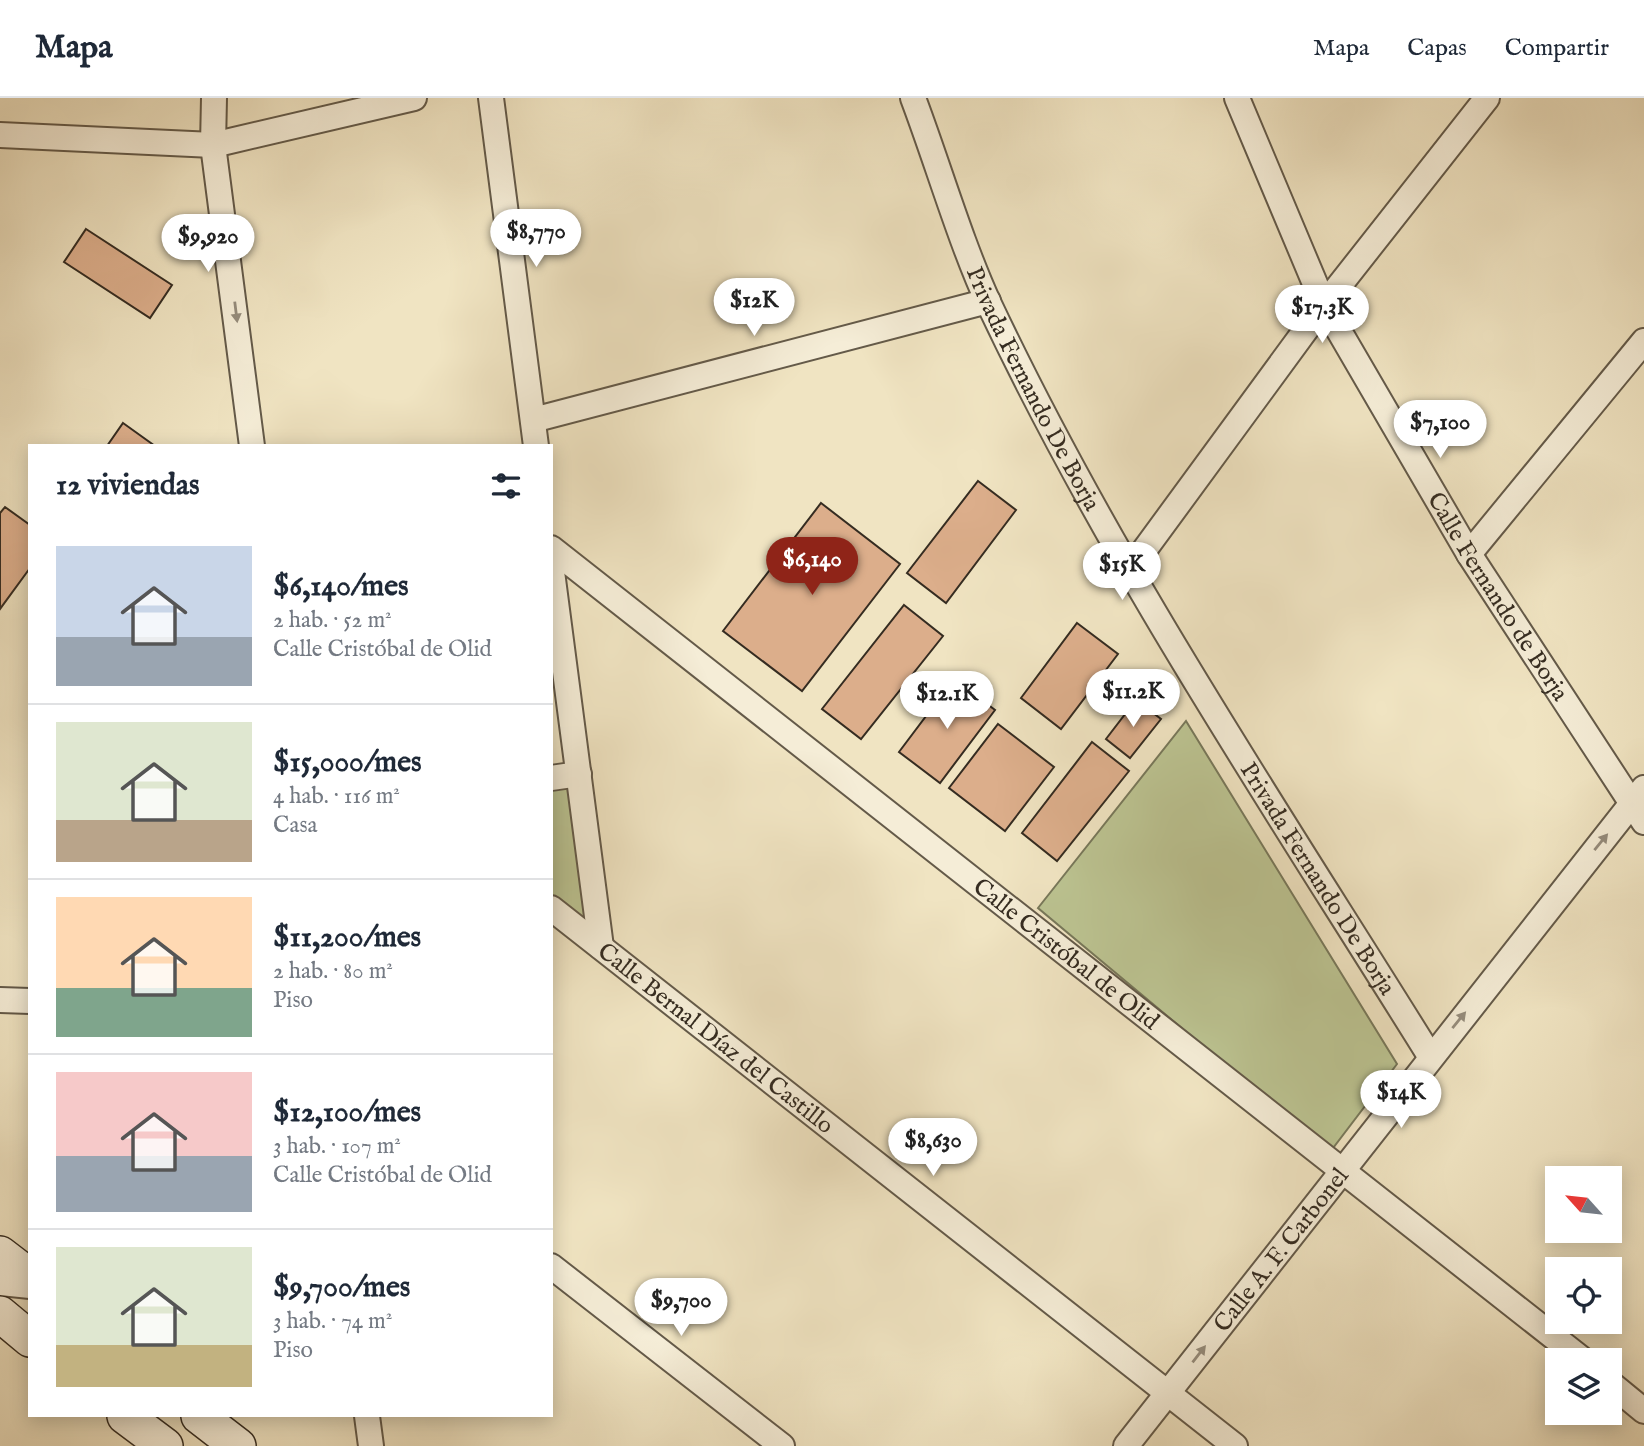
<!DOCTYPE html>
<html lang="es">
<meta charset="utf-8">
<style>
:root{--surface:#fff;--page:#f6f6f7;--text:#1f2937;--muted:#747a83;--line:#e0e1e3;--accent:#8f2418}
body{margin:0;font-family:"IM FELL English",serif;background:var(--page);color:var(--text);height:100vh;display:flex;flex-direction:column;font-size:26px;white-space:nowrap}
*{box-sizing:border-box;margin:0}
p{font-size:23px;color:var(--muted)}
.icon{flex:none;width:38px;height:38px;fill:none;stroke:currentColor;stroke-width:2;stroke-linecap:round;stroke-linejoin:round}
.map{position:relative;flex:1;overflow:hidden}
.sheet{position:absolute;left:28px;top:346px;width:525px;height:973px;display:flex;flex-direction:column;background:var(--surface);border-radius:0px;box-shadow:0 4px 18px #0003}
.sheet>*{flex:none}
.needle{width:46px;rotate:297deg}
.tools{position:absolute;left:1545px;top:1068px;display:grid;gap:14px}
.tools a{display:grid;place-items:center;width:77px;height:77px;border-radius:0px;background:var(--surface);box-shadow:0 4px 18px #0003;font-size:35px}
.price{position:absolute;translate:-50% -60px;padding:0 16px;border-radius:24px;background:#fff;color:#222;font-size:23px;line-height:46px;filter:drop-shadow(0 2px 4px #0008)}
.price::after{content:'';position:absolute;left:50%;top:42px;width:21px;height:16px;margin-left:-10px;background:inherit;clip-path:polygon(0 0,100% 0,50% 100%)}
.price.active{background:var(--accent);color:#fff}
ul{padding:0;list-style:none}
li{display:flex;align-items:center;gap:21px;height:175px;padding:0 28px}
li+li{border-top:2px solid var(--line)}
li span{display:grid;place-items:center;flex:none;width:196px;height:140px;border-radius:0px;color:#555}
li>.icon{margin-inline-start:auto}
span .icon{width:84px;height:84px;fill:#fffc;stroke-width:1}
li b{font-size:30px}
h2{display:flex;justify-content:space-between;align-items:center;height:84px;padding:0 28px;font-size:30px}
header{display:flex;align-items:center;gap:42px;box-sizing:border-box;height:98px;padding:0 35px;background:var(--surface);border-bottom:2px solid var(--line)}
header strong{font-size:33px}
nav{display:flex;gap:38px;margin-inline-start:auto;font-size:24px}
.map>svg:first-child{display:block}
</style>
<header>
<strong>Mapa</strong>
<nav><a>Mapa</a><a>Capas</a><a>Compartir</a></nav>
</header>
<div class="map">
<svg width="1644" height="1348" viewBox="0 0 1644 1348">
<rect width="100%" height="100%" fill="#f0e4c2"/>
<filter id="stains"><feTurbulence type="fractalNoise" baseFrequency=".00286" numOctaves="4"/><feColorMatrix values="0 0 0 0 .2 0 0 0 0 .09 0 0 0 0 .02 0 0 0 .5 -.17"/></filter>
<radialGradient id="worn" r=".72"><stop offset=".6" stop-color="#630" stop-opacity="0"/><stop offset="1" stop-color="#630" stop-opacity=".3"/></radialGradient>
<g fill="#bcc492" stroke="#78785a" stroke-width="2">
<path d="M 1186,623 L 1397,966 L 1330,1054 L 1038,810 Z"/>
<path d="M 579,676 L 601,849 L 551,810 L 551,680 Z"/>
</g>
<g fill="#dcae8b" stroke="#352c21" stroke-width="2">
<path d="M 86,131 L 172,187 L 150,220 L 64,164 Z"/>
<path d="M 123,325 L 155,348 L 107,348 Z"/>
<path d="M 978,383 L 1016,412 L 946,505 L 907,475 Z"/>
<path d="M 821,405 L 900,466 L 802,593 L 723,533 Z"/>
<path d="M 5,409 L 30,427 L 30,470 L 0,511 L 0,415 Z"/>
<path d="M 904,507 L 943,538 L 861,641 L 822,611 Z"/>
<path d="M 1077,525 L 1118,556 L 1061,631 L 1021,600 Z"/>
<path d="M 954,581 L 995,612 L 940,685 L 899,654 Z"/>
<path d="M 1136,602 L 1161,621 L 1130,660 L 1106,641 Z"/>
<path d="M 998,626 L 1054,669 L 1005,733 L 949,690 Z"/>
<path d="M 1092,644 L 1129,673 L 1057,763 L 1022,735 Z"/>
</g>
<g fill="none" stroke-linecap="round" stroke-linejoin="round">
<defs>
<g id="street">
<path d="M 214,0 L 213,47 L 252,348"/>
<path d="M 491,0 L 536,348"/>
<path id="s1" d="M 913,0 C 938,66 960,143 989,206 C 1113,469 1277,712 1430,958"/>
<path id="s2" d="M 1237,0 L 1324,207 L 1469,456 L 1644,724"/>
<path d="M 0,37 L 213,47 L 414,0"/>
<path d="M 533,322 L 988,203"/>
<path id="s3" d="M 551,450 L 1583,1262"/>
<path d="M 1469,456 L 1644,243"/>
<path d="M 551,466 L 601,849"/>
<path d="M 1129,473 L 1324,207 L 1487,0"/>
<path d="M 551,680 L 579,676"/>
<path id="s4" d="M 551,810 L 1235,1348"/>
<path d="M 0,902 L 30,903"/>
<path d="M 551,1168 L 782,1348"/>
<path d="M 0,1185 L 30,1188"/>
<path d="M 1610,1285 L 1644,1313"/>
<path d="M 367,1318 L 371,1348"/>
<path id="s5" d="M 1126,1348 L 1644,690"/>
</g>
<g id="secondary">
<path d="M 0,1156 L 30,1179"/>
<path d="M 0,1216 L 30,1241"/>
<path d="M 125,1318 L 165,1348"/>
<path d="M 199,1318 L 238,1348"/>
</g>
</defs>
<use href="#street" stroke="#645a49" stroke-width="28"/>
<use href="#secondary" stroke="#352c21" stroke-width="38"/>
<use href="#street" stroke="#f5edd7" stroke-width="24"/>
<use href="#secondary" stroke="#f5edd7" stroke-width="35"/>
</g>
<defs><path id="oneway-solid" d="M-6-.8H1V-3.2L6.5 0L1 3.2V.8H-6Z" transform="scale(1.75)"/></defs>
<g fill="#958c7c">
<use href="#oneway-solid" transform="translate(236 214) rotate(83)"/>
<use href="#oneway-solid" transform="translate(1601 744) rotate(-51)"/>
<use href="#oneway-solid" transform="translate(1459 922) rotate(-51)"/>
<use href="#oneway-solid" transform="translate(1199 1256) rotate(-52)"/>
</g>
<g text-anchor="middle" stroke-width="6" stroke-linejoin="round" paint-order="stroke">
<g font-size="24" fill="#352c21" stroke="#f5edd7">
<text dy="8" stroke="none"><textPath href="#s1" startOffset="315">Privada Fernando De Borja</textPath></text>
<text dy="8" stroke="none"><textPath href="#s2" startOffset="564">Calle Fernando de Borja</textPath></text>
<text dy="8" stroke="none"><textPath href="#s1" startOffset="882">Privada Fernando De Borja</textPath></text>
<text dy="8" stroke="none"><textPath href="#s3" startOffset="656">Calle Cristóbal de Olid</textPath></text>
<text dy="8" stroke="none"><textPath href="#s4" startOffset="210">Calle Bernal Díaz del Castillo</textPath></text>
<text dy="8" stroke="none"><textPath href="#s5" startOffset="250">Calle A. F. Carbonel</textPath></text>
</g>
</g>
<rect width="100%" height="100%" filter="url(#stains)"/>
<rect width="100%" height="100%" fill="url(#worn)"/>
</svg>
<div class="tools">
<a><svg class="needle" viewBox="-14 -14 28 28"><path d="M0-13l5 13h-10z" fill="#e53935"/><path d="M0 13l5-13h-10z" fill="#747a83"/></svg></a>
<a><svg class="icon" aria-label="locate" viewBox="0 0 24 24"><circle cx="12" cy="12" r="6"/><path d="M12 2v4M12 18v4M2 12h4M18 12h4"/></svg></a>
<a><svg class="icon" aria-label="layers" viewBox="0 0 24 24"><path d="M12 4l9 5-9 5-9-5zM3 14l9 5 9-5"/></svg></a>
</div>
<b class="price" style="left:536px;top:171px">$8,770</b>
<b class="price" style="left:208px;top:176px">$9,920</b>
<b class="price" style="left:754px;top:240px">$12K</b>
<b class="price" style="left:1322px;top:247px">$17.3K</b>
<b class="price" style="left:1440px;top:362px">$7,100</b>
<b class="price active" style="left:812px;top:499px">$6,140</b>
<b class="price" style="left:1122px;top:504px">$15K</b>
<b class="price" style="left:1133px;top:631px">$11.2K</b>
<b class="price" style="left:947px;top:633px">$12.1K</b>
<b class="price" style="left:1401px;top:1032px">$14K</b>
<b class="price" style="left:933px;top:1080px">$8,630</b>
<b class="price" style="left:681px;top:1240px">$9,700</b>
<section class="sheet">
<h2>12 viviendas<svg class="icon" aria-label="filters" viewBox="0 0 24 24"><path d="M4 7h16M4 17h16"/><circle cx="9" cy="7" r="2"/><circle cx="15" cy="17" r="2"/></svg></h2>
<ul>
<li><span style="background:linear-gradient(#c9d6e8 65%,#9aa5b1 0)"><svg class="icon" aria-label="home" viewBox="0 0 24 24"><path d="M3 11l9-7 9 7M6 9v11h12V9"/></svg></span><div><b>$6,140/mes</b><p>2 hab. · 52 m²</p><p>Calle Cristóbal de Olid</p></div></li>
<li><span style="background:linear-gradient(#dfe7d0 70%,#b9a48a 0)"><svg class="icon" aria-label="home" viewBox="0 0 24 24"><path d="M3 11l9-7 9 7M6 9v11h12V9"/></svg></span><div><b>$15,000/mes</b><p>4 hab. · 116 m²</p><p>Casa</p></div></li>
<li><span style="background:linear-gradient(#ffd9b3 65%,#7fa58c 0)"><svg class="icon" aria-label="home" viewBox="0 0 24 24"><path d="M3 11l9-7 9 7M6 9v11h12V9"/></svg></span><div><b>$11,200/mes</b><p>2 hab. · 80 m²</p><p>Piso</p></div></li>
<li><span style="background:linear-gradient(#f6c9c9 60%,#9aa5b1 0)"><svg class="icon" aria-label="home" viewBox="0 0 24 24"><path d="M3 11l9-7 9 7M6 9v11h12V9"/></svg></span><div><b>$12,100/mes</b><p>3 hab. · 107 m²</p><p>Calle Cristóbal de Olid</p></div></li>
<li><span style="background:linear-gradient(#dfe7d0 70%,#c2b280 0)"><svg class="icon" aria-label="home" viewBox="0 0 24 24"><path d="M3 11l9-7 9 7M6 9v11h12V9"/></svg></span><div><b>$9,700/mes</b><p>3 hab. · 74 m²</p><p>Piso</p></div></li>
</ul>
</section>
</div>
